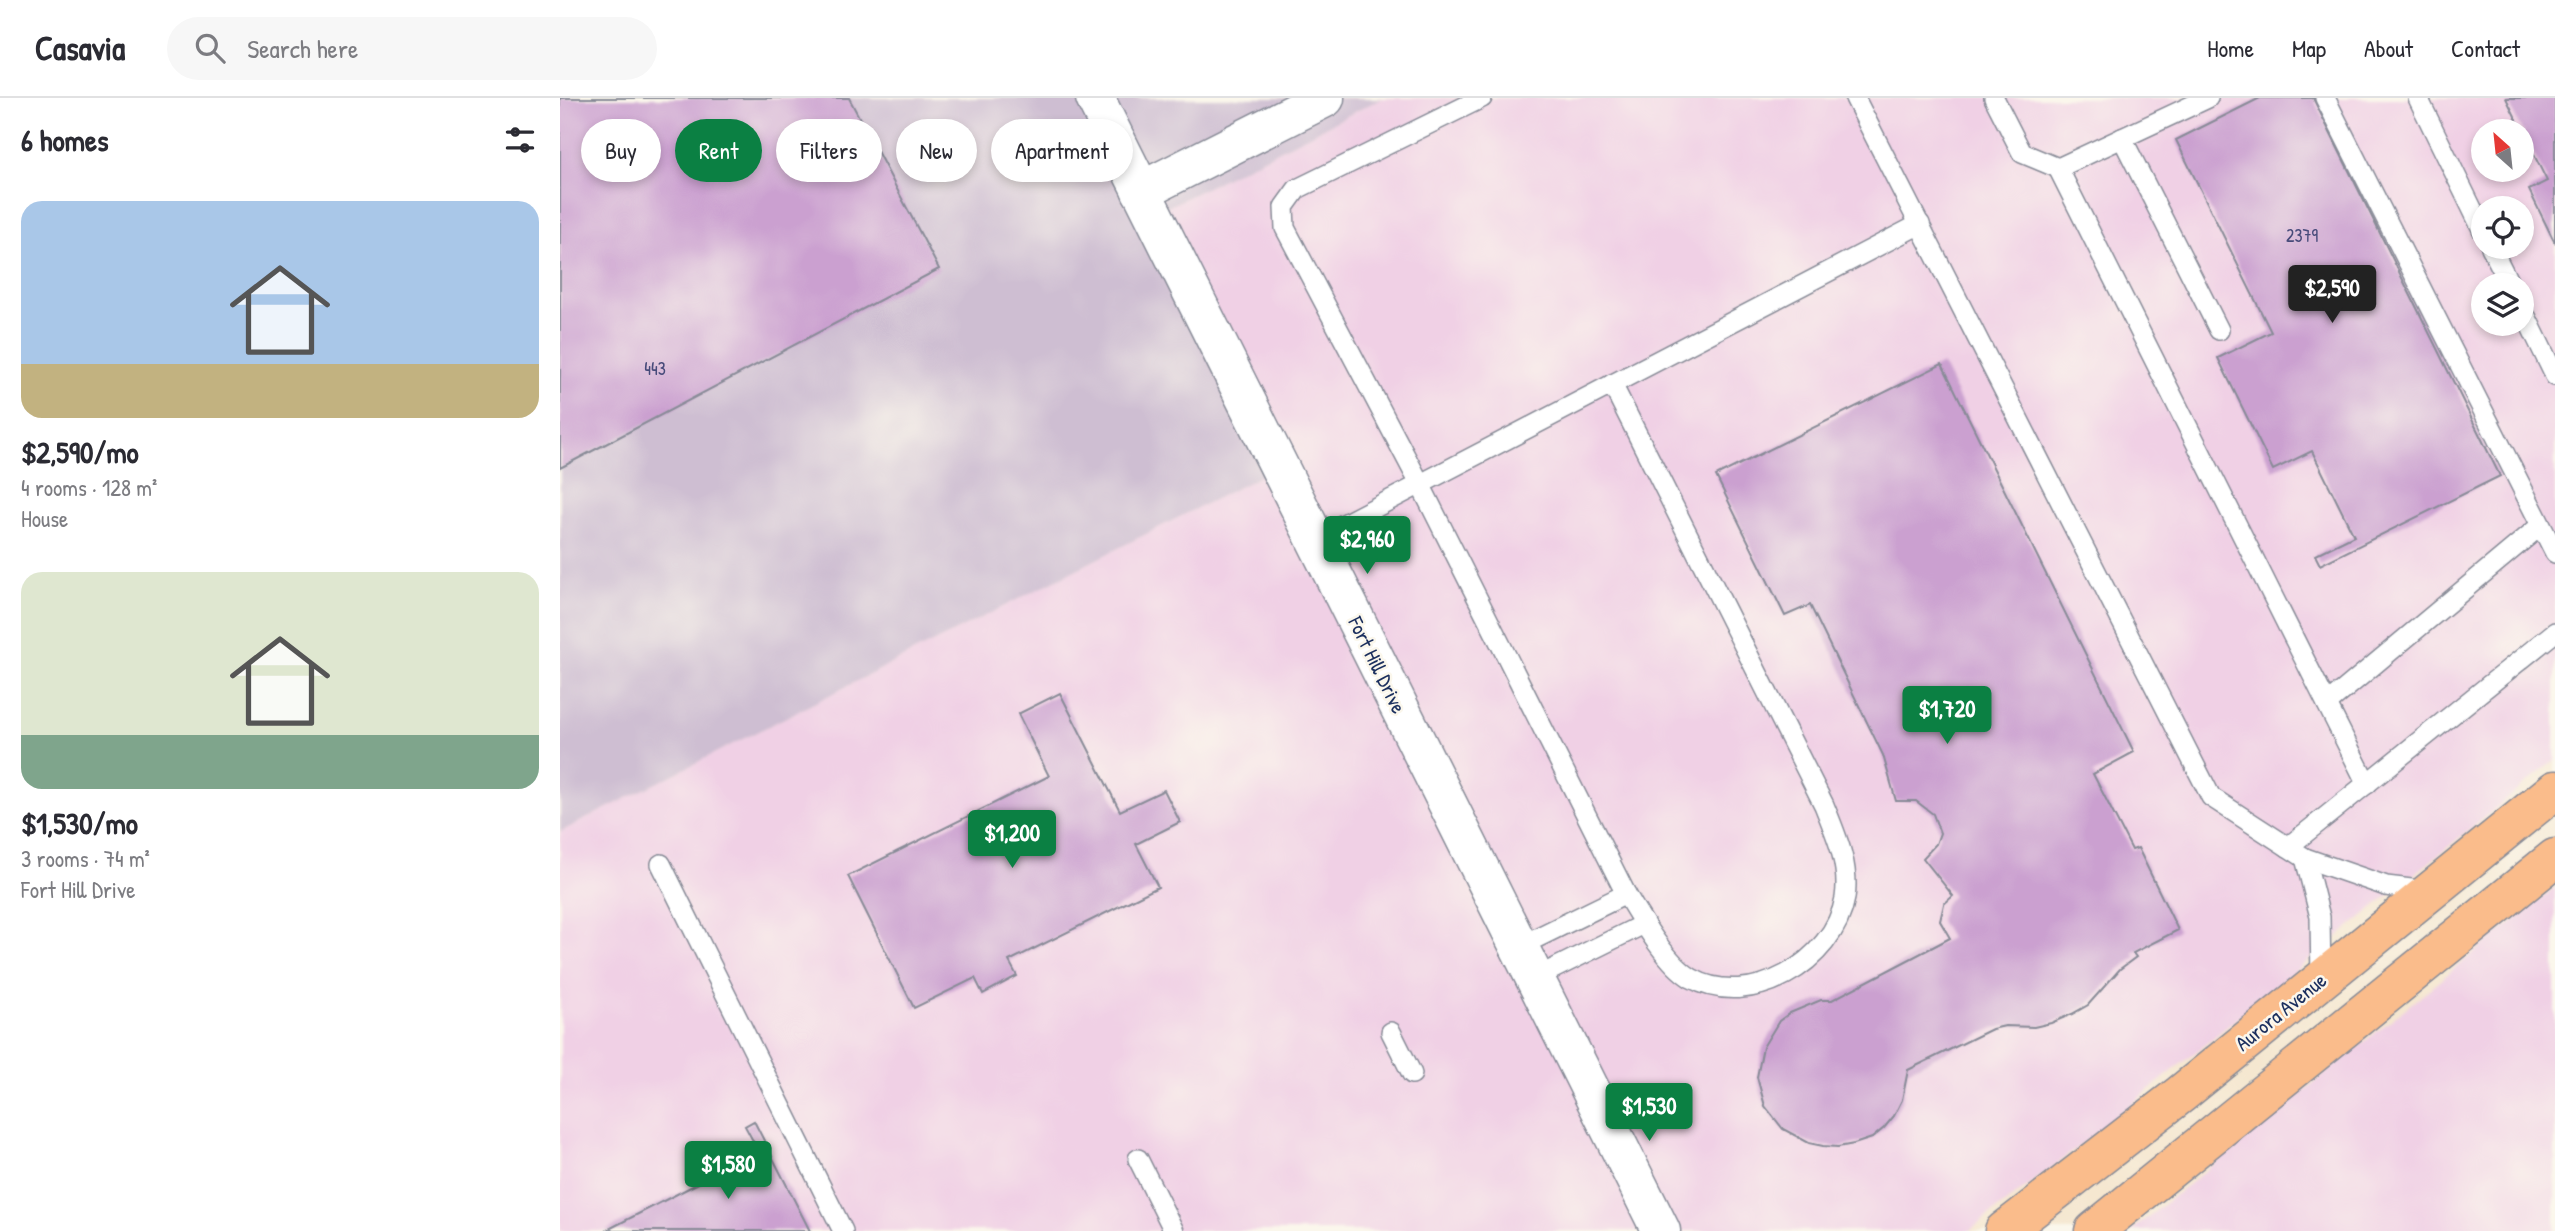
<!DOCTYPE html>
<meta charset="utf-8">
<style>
:root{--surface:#fff;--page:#f7f7f7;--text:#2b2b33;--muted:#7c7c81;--line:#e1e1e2;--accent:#0b8043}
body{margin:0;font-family:"Patrick Hand",sans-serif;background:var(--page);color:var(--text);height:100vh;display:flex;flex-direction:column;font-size:26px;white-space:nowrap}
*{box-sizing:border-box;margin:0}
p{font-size:23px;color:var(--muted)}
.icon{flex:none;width:38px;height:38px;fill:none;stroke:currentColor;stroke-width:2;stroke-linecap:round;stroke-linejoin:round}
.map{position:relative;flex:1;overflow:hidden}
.side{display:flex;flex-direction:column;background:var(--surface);width:560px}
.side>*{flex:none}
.guide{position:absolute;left:21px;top:21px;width:665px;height:63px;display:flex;gap:14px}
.needle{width:46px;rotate:333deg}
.controls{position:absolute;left:1911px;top:21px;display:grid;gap:14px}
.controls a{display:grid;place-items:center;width:63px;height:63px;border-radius:50%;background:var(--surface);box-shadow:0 4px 10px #0003;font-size:35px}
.price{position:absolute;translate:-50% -60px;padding:0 16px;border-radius:7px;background:var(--accent);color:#fff;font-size:23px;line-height:46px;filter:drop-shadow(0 2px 4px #0008)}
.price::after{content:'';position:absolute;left:50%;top:42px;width:21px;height:16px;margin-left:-10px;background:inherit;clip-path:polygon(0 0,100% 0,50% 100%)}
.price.active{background:#222;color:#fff}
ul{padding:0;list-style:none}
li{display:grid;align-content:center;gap:14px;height:371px;padding:0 21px}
li span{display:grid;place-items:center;height:217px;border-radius:21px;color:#555}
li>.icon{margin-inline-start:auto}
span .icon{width:126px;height:126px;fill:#fffc;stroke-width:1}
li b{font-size:30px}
h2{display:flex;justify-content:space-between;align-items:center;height:84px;padding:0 21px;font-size:30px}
.tag{padding:0 24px;border-radius:32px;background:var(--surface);box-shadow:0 4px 10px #0003;font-size:24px;line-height:63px}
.tag.active{background:var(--accent);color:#fff}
header{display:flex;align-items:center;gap:42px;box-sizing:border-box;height:98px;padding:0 35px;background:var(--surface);border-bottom:2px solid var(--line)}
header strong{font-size:33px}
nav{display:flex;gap:38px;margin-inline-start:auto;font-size:24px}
.search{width:490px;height:63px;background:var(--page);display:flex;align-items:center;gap:18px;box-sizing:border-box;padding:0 24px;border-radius:38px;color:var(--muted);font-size:26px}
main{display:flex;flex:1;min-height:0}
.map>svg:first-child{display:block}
</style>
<header>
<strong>Casavia</strong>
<div class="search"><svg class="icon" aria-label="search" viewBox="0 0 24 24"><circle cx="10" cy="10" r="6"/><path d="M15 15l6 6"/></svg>Search here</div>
<nav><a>Home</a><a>Map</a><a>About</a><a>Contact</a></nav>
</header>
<main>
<section class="side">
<h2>6 homes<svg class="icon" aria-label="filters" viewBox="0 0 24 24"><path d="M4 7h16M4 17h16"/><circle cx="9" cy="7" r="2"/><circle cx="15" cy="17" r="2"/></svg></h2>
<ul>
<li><span style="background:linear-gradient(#a9c7e8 75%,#c2b280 0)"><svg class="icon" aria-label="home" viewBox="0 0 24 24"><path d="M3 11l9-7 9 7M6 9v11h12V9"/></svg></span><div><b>$2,590/mo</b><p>4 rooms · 128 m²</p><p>House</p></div></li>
<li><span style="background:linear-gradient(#dfe7d0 75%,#7fa58c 0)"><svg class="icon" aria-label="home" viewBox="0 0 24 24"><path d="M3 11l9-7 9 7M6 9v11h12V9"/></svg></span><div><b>$1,530/mo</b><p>3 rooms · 74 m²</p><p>Fort Hill Drive</p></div></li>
</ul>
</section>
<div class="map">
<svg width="1995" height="1133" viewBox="0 0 1995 1133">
<rect width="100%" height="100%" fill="#fbf7ec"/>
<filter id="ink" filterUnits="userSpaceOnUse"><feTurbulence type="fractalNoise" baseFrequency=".0143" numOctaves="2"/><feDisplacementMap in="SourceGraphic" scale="14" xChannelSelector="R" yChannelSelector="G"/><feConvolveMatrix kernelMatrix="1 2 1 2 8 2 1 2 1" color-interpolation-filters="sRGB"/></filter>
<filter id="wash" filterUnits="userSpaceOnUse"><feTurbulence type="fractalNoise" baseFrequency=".00686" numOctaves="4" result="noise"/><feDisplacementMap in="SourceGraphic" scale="28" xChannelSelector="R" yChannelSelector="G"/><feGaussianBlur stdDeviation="1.57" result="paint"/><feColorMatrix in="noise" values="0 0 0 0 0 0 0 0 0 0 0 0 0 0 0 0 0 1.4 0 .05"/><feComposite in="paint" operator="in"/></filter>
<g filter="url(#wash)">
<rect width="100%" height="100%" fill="#f5e7d0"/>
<g fill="#f0d0e5" fill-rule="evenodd">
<path d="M 822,0 L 1995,0 L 1995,662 L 1524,1045 L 1409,1133 L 0,1133 L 0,734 L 710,373 L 584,121 ZM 1923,33 L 1962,33 L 1962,72 L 1923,72 ZM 1923,110 L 1962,110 L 1962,149 L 1923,149 ZM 1923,187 L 1962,187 L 1962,226 L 1923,226 Z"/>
<path d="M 1995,789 L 1995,1133 L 1571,1133 Z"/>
</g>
<path fill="#cebed2" d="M 0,0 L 822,0 L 584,121 L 710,373 L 0,734 Z"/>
<g id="blocks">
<g fill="#cba0d0">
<path d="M 0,0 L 289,0 L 379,171 L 0,370 Z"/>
<path d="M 1700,0 L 1753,0 L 1940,378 L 1760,467 L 1755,457 L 1794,438 L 1752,353 L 1713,372 L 1658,260 L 1711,234 L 1616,42 Z"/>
<path d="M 1946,0 L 1995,0 L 1995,145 L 1969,92 L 1987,83 Z"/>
<path d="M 1382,266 L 1574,654 L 1533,676 L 1572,752 L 1578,750 L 1618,832 L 1573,855 L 1576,859 L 1560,871 L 1528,907 L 1512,916 L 1491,925 L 1474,929 L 1445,928 L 1432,931 L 1348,972 L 1342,1002 L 1334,1018 L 1324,1030 L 1312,1040 L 1294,1046 L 1278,1049 L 1263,1048 L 1249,1045 L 1223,1031 L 1205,1008 L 1197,979 L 1203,949 L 1219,923 L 1230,915 L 1261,902 L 1272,902 L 1390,840 L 1380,823 L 1384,806 L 1393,798 L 1363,760 L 1376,746 L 1380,735 L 1373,716 L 1356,703 L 1336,703 L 1323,657 L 1250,507 L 1225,518 L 1156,378 Z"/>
<path d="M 500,595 L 560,713 L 604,692 L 620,724 L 576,746 L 598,789 L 449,863 L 457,878 L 423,896 L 415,880 L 354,910 L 288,778 L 489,678 L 458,616 Z"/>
<path d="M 194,1023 L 250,1133 L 45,1133 L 199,1054 L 185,1028 Z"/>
</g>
</g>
</g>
<g filter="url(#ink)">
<use href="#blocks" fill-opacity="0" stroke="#888b97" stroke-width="2"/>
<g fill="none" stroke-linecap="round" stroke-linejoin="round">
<defs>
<g id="service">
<path d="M 922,0 L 737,91 L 724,109 L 725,130 L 860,386 L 1066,796 C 1081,821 1106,865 1131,880 C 1190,913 1274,864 1285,800 C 1290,767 1276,737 1264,707 L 1052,286"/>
<path d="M 1295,0 L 1651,699 L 1745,760 L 1826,788 L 1868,793"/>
<path d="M 1434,0 L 1462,55 L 1498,70"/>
<path d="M 1648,0 L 1498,70 L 1807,686"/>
<path d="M 1765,0 L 1995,455"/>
<path d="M 1858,0 L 1923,133"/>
<path d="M 1562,40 L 1659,232"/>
<path d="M 1931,149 L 1950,187"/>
<path d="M 1962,210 L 1995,278"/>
<path d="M 755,441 L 1360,126"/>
<path d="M 1767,606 L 1980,428"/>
<path d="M 1728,749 L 1995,534"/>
<path d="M 1745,760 L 1760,819 L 1761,882"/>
<path d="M 101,766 L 283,1133"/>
<path d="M 958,849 L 1066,796"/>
<path d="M 973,881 L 1084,826"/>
<path d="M 831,934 L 852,976"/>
<path d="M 578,1061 L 614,1133"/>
</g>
<path id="minor" d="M 581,93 L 765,0"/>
<path id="tertiary" d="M 535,0 L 1101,1133"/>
<g id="primary">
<path d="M 1444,1133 L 1621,996 L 1995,692"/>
<path d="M 1534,1133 L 1995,760"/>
</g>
</defs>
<use href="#service" stroke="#888b97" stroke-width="22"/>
<use href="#minor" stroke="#888b97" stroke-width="41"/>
<use href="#tertiary" stroke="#888b97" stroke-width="41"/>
<use href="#primary" stroke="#888b97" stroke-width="41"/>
<use href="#service" stroke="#fff" stroke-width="19"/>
<use href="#minor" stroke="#fff" stroke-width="38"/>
<use href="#tertiary" stroke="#fff" stroke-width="38"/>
<use href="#primary" stroke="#fabc8b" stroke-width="38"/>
</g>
</g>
<g text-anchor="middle" stroke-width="5" stroke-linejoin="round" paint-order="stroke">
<g font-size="18" fill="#474b7a">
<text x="1742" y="144">2379</text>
<text x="95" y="277">443</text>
</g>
<g font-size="21" fill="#1b2f5e" stroke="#fbf7ec">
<text transform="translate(817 567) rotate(64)" y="7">Fort Hill Drive</text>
<text transform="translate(1721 914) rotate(-39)" y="7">Aurora Avenue</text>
</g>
</g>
</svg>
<div class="controls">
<a><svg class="needle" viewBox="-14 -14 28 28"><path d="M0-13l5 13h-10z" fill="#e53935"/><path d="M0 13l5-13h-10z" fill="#7c7c81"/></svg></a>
<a><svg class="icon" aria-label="locate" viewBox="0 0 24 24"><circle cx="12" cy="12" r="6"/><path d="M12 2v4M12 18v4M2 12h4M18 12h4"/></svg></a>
<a><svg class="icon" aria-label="layers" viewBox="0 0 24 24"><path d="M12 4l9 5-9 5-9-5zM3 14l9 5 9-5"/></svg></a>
</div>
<b class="price active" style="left:1772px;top:227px">$2,590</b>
<b class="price" style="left:807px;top:478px">$2,960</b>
<b class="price" style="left:1387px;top:648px">$1,720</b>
<b class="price" style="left:452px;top:772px">$1,200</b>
<b class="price" style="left:1089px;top:1045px">$1,530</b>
<b class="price" style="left:168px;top:1103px">$1,580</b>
<div class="guide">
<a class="tag">Buy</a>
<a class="tag active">Rent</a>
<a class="tag">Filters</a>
<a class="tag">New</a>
<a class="tag">Apartment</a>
</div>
</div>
</main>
